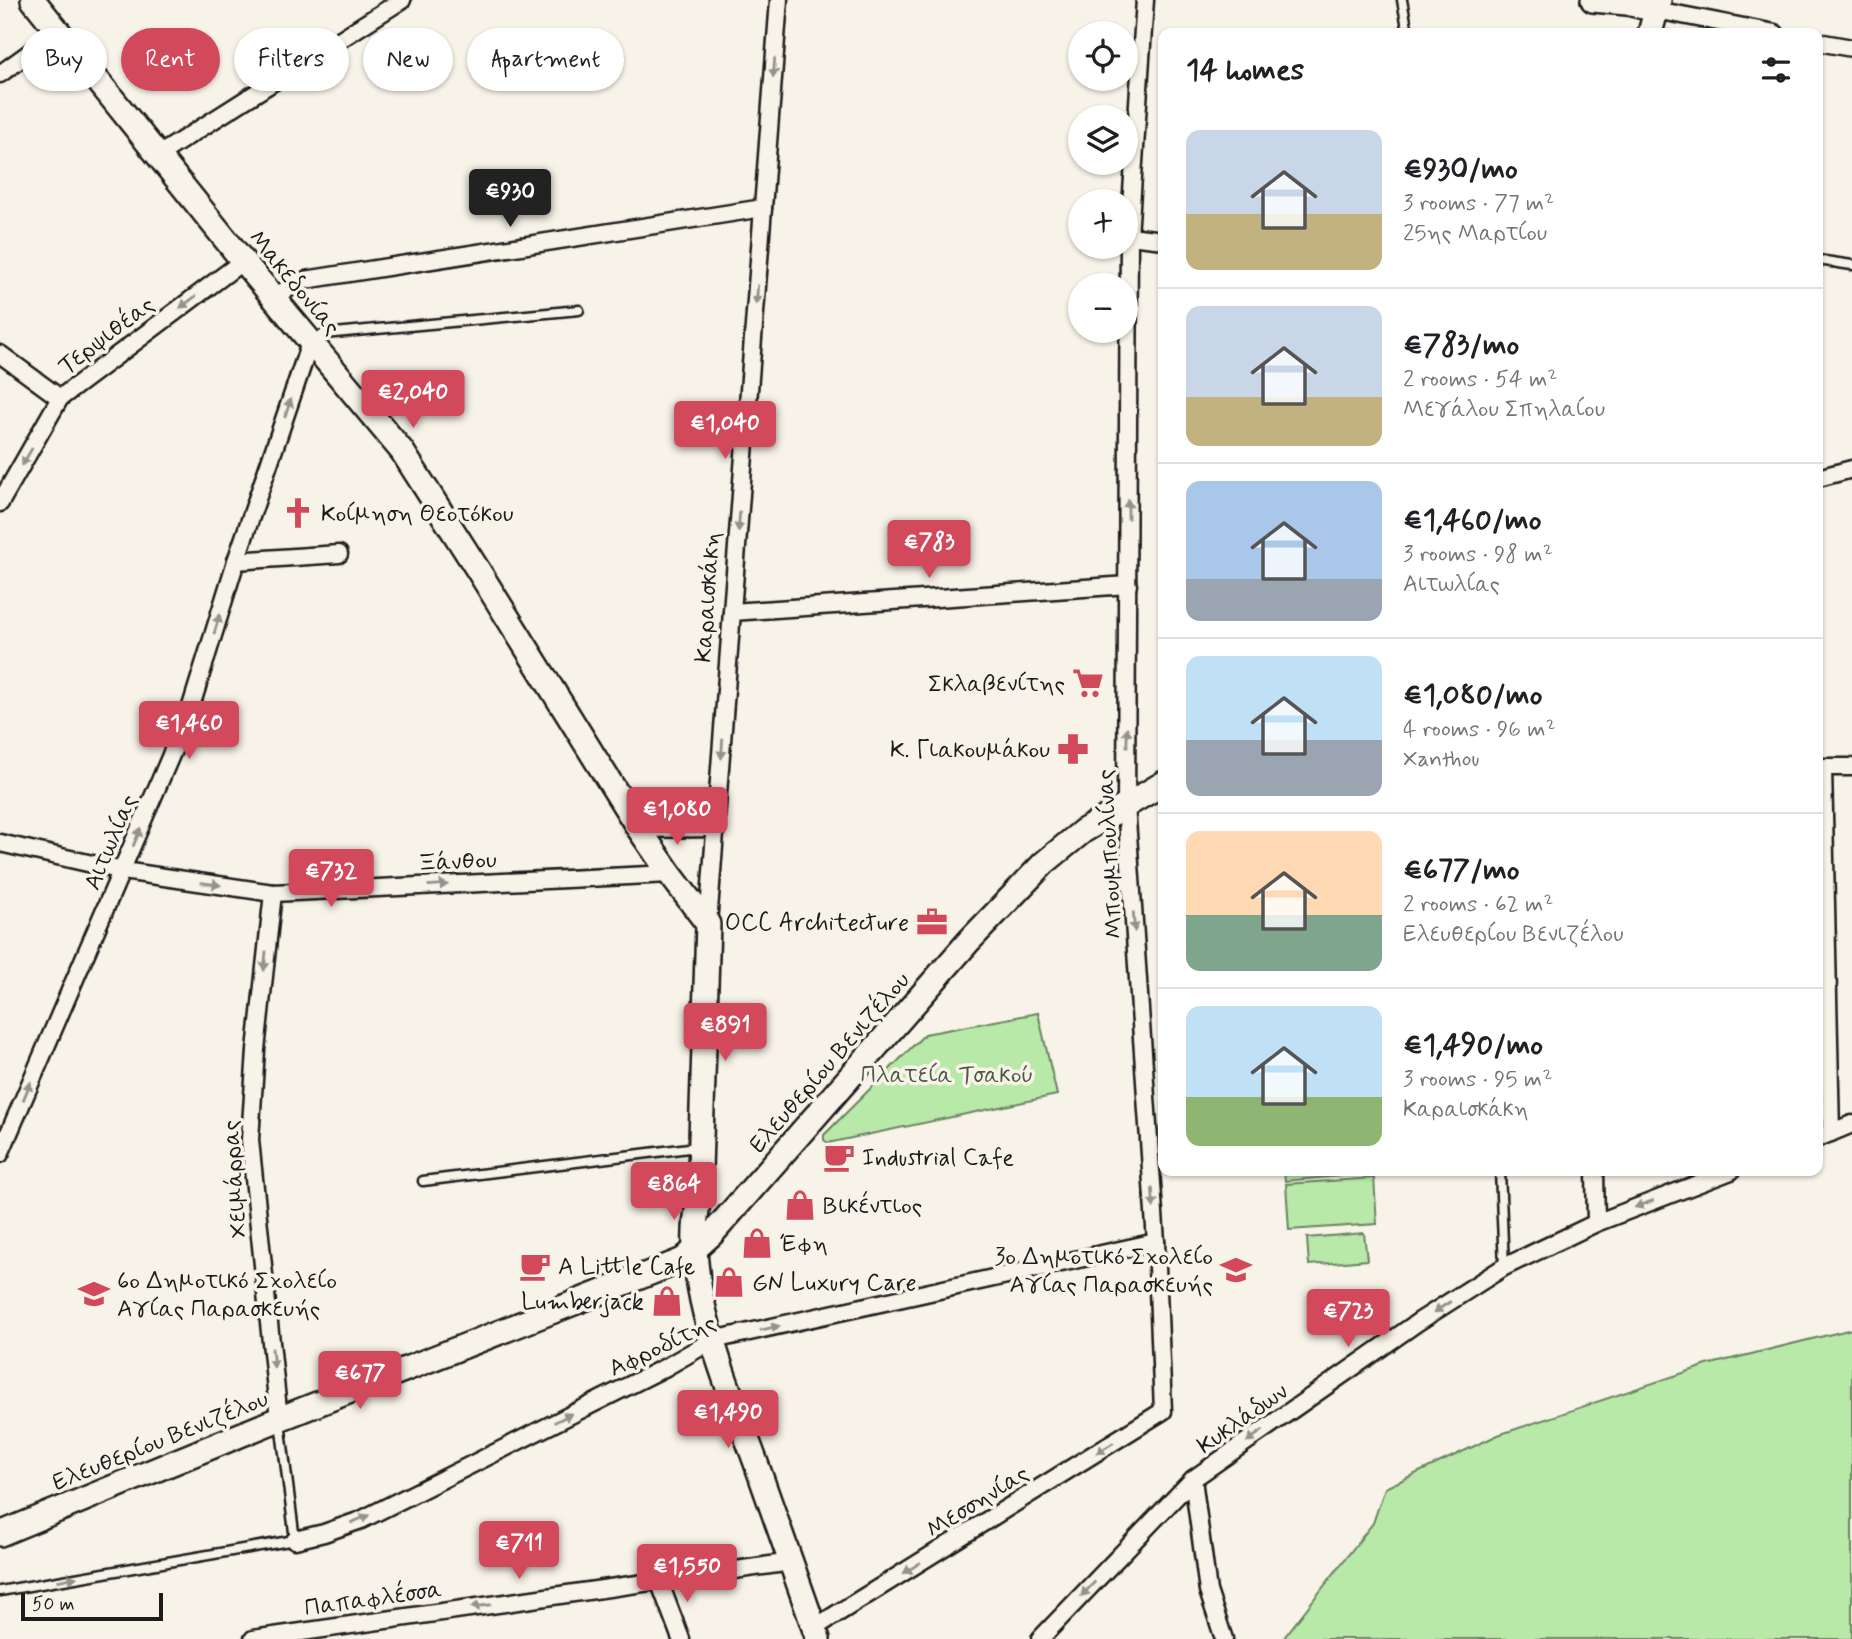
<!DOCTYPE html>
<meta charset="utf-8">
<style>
:root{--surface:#fff;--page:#f2f2f2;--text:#202124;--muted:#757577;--line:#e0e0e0;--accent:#d1495b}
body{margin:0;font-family:Mynerve,sans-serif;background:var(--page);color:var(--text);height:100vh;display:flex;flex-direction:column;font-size:26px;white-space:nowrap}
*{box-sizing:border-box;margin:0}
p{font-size:23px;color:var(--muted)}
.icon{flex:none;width:38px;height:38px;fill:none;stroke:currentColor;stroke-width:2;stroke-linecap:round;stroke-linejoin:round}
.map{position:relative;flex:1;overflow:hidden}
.side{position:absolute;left:1158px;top:28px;width:665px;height:1148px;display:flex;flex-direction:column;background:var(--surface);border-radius:14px;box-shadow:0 2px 5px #0004}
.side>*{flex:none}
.top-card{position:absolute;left:21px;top:28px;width:665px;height:63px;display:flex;gap:14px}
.controls{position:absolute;left:1068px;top:21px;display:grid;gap:14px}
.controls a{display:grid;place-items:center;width:70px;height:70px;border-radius:50%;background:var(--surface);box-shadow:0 2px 5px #0004;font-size:35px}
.scale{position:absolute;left:21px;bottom:18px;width:142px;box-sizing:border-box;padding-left:7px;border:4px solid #1c1c1c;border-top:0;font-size:19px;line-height:24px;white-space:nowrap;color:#1c1c1c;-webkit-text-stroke:5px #f7f3e8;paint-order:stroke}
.price{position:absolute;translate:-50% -60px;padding:0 16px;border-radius:7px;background:var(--accent);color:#fff;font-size:23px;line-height:46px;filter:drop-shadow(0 2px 4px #0008)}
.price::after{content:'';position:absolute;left:50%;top:42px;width:21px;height:16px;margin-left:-10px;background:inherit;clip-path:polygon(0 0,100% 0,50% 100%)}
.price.active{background:#222;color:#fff}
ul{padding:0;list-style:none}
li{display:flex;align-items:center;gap:21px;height:175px;padding:0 28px}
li+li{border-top:2px solid var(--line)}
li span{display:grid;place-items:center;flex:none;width:196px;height:140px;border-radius:14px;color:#555}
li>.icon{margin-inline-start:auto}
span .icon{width:84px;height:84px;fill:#fffc;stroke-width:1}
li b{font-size:30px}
h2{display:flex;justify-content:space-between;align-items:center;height:84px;padding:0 28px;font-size:30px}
.chip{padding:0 24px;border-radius:32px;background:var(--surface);box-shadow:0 2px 5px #0004;font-size:24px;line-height:63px}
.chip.active{background:var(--accent);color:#fff}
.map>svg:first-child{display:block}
</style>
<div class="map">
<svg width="1852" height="1639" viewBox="0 0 1852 1639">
<rect width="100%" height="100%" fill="#f7f3e8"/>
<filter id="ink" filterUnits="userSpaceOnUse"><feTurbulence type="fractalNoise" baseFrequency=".0143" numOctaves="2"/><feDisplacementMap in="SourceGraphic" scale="14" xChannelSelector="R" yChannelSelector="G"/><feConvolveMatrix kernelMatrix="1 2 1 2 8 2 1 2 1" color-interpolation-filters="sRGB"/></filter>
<g filter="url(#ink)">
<g fill="#b8e9a8" stroke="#6a8262" stroke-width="2">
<path d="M 1038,1013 L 1057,1095 L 828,1143 L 824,1140 L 824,1135 L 925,1034 Z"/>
<path d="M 1284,1171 L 1374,1171 L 1374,1173 L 1285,1181 Z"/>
<path d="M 1374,1178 L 1377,1224 L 1289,1230 L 1286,1184 Z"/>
<path d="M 1364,1233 L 1367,1260 L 1309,1265 L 1307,1238 Z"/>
<path d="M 1852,1329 L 1852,1639 L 1283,1639 L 1373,1523 L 1385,1488 L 1498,1435 L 1707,1365 Z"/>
</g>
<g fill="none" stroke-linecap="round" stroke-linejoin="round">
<defs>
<g id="lane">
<path d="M 1402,0 L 1408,33"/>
<path d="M 1818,260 L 1852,265"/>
<path d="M 312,341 L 324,334 L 579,310"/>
<path d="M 1500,1171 L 1504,1267"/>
<path d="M 423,1181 L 697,1147"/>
<path d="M 0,1591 L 295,1540 L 280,1422"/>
</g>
<g id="street">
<path d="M 1656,10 L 1775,33"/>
<path d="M 1818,42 L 1852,48"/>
<path d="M 0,74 L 58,32"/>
<path d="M 157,156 L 402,0"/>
<path d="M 1129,236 L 1164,240"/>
<path d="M 272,297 L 305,280 L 763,208"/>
<path d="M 0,354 L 60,398"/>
<path d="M 1818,478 L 1852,469"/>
<path d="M 0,503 L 60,398 L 243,261"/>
<path d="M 236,561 L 339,554"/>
<path d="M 732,612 L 1128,585"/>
<path d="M 1818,767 L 1852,767"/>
<path d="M 1823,767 L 1831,1133"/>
<path d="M 639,829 L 715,828"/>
<path d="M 0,843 L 123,871 L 273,893 L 670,874"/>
<path d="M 273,893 L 256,1050 L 250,1140 L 279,1419"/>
<path d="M 708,924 L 779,0"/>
<path d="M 1818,1138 L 1852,1124"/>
<path d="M 0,1154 L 189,713 L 236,561 L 310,343"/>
<path d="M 1595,1171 L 1596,1223"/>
<path d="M 1193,1479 L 1208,1591 L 1224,1639"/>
<path d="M 295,1540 L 324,1533 L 361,1520 L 666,1367 L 713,1340 L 1156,1242"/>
<path d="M 659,1581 L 681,1639"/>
<path d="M 814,1628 L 1163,1411 L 1156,1242 L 1126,805 L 1129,236 L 1145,0"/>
<path d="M 253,1639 L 791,1562"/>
<path d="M 1040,1639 L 1193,1479 L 1418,1322 L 1504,1267 L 1596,1223 L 1731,1171"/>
</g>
<g id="secondary">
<path d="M 33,0 L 243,261 L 402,451 L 478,570 L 639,829 L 670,874 L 708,924 L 699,1200 C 680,1279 729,1388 756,1463 C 777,1522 797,1581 818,1639"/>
<path d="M 1593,0 L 1627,3 L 1656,10"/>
<path d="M 1650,33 L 1659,0"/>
<path d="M 0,1534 L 279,1419 L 683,1260 L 713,1233 L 969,941 L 1044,863 L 1083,831 L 1164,783"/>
</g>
</defs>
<use href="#lane" stroke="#1c1c1c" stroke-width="13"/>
<use href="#street" stroke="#1c1c1c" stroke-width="21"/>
<use href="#secondary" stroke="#1c1c1c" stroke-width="28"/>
<use href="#lane" stroke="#f7f3e8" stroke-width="8"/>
<use href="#street" stroke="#f7f3e8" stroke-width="16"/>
<use href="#secondary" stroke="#f7f3e8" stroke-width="23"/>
</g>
<defs><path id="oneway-solid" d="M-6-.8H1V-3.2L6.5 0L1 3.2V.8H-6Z" transform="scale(1.75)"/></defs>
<g fill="#94928c">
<use href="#oneway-solid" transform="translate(774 68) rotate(94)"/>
<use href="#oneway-solid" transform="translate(757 295) rotate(94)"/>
<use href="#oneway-solid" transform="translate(188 302) rotate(143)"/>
<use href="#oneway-solid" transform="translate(288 408) rotate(-71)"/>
<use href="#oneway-solid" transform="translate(27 457) rotate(120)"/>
<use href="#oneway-solid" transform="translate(1128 509) rotate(-90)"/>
<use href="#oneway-solid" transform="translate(739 522) rotate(94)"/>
<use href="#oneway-solid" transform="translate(217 624) rotate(-73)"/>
<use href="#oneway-solid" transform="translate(1127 737) rotate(-90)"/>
<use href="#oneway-solid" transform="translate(722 749) rotate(94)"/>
<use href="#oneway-solid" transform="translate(137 837) rotate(-67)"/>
<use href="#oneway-solid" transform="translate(211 884) rotate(8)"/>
<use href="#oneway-solid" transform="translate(438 885) rotate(-3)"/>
<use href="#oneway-solid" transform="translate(1134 922) rotate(86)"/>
<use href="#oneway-solid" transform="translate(265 961) rotate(96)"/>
<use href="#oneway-solid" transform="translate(27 1091) rotate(-67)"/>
<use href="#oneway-solid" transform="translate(1153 1198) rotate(86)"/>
<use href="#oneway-solid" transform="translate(1644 1204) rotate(159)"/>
<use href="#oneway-solid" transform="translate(1442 1307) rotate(147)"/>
<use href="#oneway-solid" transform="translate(770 1328) rotate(-13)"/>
<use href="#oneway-solid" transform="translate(273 1358) rotate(84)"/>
<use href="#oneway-solid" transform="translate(563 1418) rotate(-27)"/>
<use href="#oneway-solid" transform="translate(1255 1436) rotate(145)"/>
<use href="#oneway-solid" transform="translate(1105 1448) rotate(148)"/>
<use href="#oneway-solid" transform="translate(360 1519) rotate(-23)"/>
<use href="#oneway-solid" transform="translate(912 1568) rotate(148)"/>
<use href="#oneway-solid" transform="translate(67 1579) rotate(-10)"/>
<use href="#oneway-solid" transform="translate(1088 1589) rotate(134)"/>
<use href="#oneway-solid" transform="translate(481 1606) rotate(172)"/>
</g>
</g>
<defs>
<symbol id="church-bare" viewBox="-9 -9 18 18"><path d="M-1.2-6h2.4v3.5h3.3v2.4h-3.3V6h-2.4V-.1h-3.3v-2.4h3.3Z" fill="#d1495b" stroke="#f7f3e8" stroke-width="2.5" paint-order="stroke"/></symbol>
<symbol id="supermarket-bare" viewBox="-9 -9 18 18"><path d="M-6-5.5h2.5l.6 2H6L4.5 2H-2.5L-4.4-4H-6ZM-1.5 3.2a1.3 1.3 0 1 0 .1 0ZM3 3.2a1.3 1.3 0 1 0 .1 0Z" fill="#d1495b" stroke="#f7f3e8" stroke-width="2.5" paint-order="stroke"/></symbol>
<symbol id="pharmacy-bare" viewBox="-9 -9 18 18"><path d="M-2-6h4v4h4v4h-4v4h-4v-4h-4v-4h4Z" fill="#d1495b" stroke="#f7f3e8" stroke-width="2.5" paint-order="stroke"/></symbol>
<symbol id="office-bare" viewBox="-9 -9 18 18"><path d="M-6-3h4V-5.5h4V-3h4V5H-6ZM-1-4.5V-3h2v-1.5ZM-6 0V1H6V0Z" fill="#d1495b" stroke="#f7f3e8" stroke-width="2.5" paint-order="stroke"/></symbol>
<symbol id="cafe-bare" viewBox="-9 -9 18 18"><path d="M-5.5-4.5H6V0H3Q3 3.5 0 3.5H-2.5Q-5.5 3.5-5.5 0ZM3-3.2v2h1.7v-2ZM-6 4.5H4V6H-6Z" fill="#d1495b" stroke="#f7f3e8" stroke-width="2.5" paint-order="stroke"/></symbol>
<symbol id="shop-bare" viewBox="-9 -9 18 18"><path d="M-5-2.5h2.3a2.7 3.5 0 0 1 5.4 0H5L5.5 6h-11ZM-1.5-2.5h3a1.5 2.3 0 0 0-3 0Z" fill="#d1495b" stroke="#f7f3e8" stroke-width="2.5" paint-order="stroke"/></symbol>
<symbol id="school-bare" viewBox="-9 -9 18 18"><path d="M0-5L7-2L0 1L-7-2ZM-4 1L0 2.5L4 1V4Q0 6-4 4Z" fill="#d1495b" stroke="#f7f3e8" stroke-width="2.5" paint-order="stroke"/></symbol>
</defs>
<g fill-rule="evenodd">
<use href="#church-bare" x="276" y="491" width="44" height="44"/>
<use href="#supermarket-bare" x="1066" y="661" width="44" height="44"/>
<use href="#pharmacy-bare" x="1051" y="727" width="44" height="44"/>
<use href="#office-bare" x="910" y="900" width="44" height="44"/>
<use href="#cafe-bare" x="817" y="1135" width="44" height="44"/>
<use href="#shop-bare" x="778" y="1183" width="44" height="44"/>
<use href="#shop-bare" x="735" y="1221" width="44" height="44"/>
<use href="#cafe-bare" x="513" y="1244" width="44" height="44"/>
<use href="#school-bare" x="1214" y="1248" width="44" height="44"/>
<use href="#shop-bare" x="707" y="1260" width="44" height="44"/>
<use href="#school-bare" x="72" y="1272" width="44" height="44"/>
<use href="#shop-bare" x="645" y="1279" width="44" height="44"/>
</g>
<g text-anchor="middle" stroke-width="7" stroke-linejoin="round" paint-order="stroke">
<g font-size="24" fill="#1c1c1c" stroke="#f7f3e8">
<text transform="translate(295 282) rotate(50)" y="8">Μακεδονίας</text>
<text transform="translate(106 335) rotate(-37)" y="8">Τερψιθέας</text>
<text transform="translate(707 597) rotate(-86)" y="8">Καραισκάκη</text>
<text transform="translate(110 842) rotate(-67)" y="8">Αιτωλίας</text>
<text transform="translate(1109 854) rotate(-93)" y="8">Μπουμπουλίνας</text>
<text transform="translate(457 861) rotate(-3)" y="8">Ξάνθου</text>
<text transform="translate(829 1062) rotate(-49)" y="8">Ελευθερίου Βενιζέλου</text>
<text transform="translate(234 1179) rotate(-94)" y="8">Χειμάρρας</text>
<text transform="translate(662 1345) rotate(-25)" y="8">Αφροδίτης</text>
<text transform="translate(1242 1418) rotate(-35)" y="8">Κυκλάδων</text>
<text transform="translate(160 1440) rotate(-22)" y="8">Ελευθερίου Βενιζέλου</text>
<text transform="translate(977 1501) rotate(-32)" y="8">Μεσσηνίας</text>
<text transform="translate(373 1598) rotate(-8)" y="8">Παπαφλέσσα</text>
</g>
<g font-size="24" fill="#1c1c1c" stroke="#f7f3e8" text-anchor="start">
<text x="321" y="521">Κοίμηση Θεοτόκου</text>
<text x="1065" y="691" text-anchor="end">Σκλαβενίτης</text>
<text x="1050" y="757" text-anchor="end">Κ. Γιακουμάκου</text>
<text x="909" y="930" text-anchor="end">OCC Architecture</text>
<text x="862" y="1165">Industrial Cafe</text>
<text x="823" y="1213">Βικέντιος</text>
<text x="780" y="1251">Έφη</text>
<text x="1213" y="1264" text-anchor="end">3ο Δημοτικό Σχολείο<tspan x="1213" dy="28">Αγίας Παρασκευής</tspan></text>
<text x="558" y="1274">A Little Cafe</text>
<text x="117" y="1288">6ο Δημοτικό Σχολείο<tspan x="117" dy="28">Αγίας Παρασκευής</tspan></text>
<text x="752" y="1290">GN Luxury Care</text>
<text x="644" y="1309" text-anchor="end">Lumberjack</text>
</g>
<g font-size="24" fill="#4b5a46" stroke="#f7f3e8">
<text x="947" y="1082">Πλατεία Τσακού</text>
</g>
</g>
</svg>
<div class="controls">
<a><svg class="icon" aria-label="locate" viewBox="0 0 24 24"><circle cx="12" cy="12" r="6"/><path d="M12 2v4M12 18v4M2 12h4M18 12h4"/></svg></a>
<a><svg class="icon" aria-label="layers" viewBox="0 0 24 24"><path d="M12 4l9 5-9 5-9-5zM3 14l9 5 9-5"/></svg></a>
<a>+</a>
<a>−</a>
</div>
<div class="scale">50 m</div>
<b class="price active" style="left:510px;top:229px">€930</b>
<b class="price" style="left:413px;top:430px">€2,040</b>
<b class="price" style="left:725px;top:461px">€1,040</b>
<b class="price" style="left:929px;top:580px">€783</b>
<b class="price" style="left:189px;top:761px">€1,460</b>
<b class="price" style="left:677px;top:847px">€1,080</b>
<b class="price" style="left:331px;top:909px">€732</b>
<b class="price" style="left:725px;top:1063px">€891</b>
<b class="price" style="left:674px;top:1222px">€864</b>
<b class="price" style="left:1348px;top:1349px">€723</b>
<b class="price" style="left:360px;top:1411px">€677</b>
<b class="price" style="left:728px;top:1450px">€1,490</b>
<b class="price" style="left:519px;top:1581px">€711</b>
<b class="price" style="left:687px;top:1604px">€1,550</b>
<div class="top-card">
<a class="chip">Buy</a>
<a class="chip active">Rent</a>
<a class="chip">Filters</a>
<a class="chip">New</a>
<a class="chip">Apartment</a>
</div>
<section class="side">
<h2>14 homes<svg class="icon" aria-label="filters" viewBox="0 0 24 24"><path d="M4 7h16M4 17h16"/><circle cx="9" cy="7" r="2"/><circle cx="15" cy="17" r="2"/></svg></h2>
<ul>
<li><span style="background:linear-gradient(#c9d6e8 60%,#c2b280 0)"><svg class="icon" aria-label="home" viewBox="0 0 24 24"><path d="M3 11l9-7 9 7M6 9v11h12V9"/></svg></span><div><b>€930/mo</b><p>3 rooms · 77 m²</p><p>25ης Μαρτίου</p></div></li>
<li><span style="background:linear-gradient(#c9d6e8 65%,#c2b280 0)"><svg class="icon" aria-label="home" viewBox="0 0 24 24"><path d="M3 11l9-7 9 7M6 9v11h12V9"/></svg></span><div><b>€783/mo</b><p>2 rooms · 54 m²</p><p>Μεγάλου Σπηλαίου</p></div></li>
<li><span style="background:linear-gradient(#a9c7e8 70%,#9aa5b1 0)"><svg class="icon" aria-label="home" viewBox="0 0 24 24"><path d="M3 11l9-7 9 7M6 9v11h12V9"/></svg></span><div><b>€1,460/mo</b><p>3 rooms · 98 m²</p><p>Αιτωλίας</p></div></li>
<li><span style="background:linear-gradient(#bfe0f5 60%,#9aa5b1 0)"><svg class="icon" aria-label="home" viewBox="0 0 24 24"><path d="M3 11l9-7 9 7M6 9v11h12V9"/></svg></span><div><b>€1,080/mo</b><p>4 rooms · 96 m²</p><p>Xanthou</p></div></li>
<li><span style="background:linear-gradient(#ffd9b3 60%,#7fa58c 0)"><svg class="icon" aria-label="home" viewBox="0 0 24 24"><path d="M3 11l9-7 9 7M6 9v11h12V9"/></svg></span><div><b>€677/mo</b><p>2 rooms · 62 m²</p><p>Ελευθερίου Βενιζέλου</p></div></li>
<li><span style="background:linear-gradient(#bfe0f5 65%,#8fb573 0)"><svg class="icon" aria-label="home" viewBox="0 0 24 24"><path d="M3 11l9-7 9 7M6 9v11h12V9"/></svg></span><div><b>€1,490/mo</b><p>3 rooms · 95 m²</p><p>Καραισκάκη</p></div></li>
</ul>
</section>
</div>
